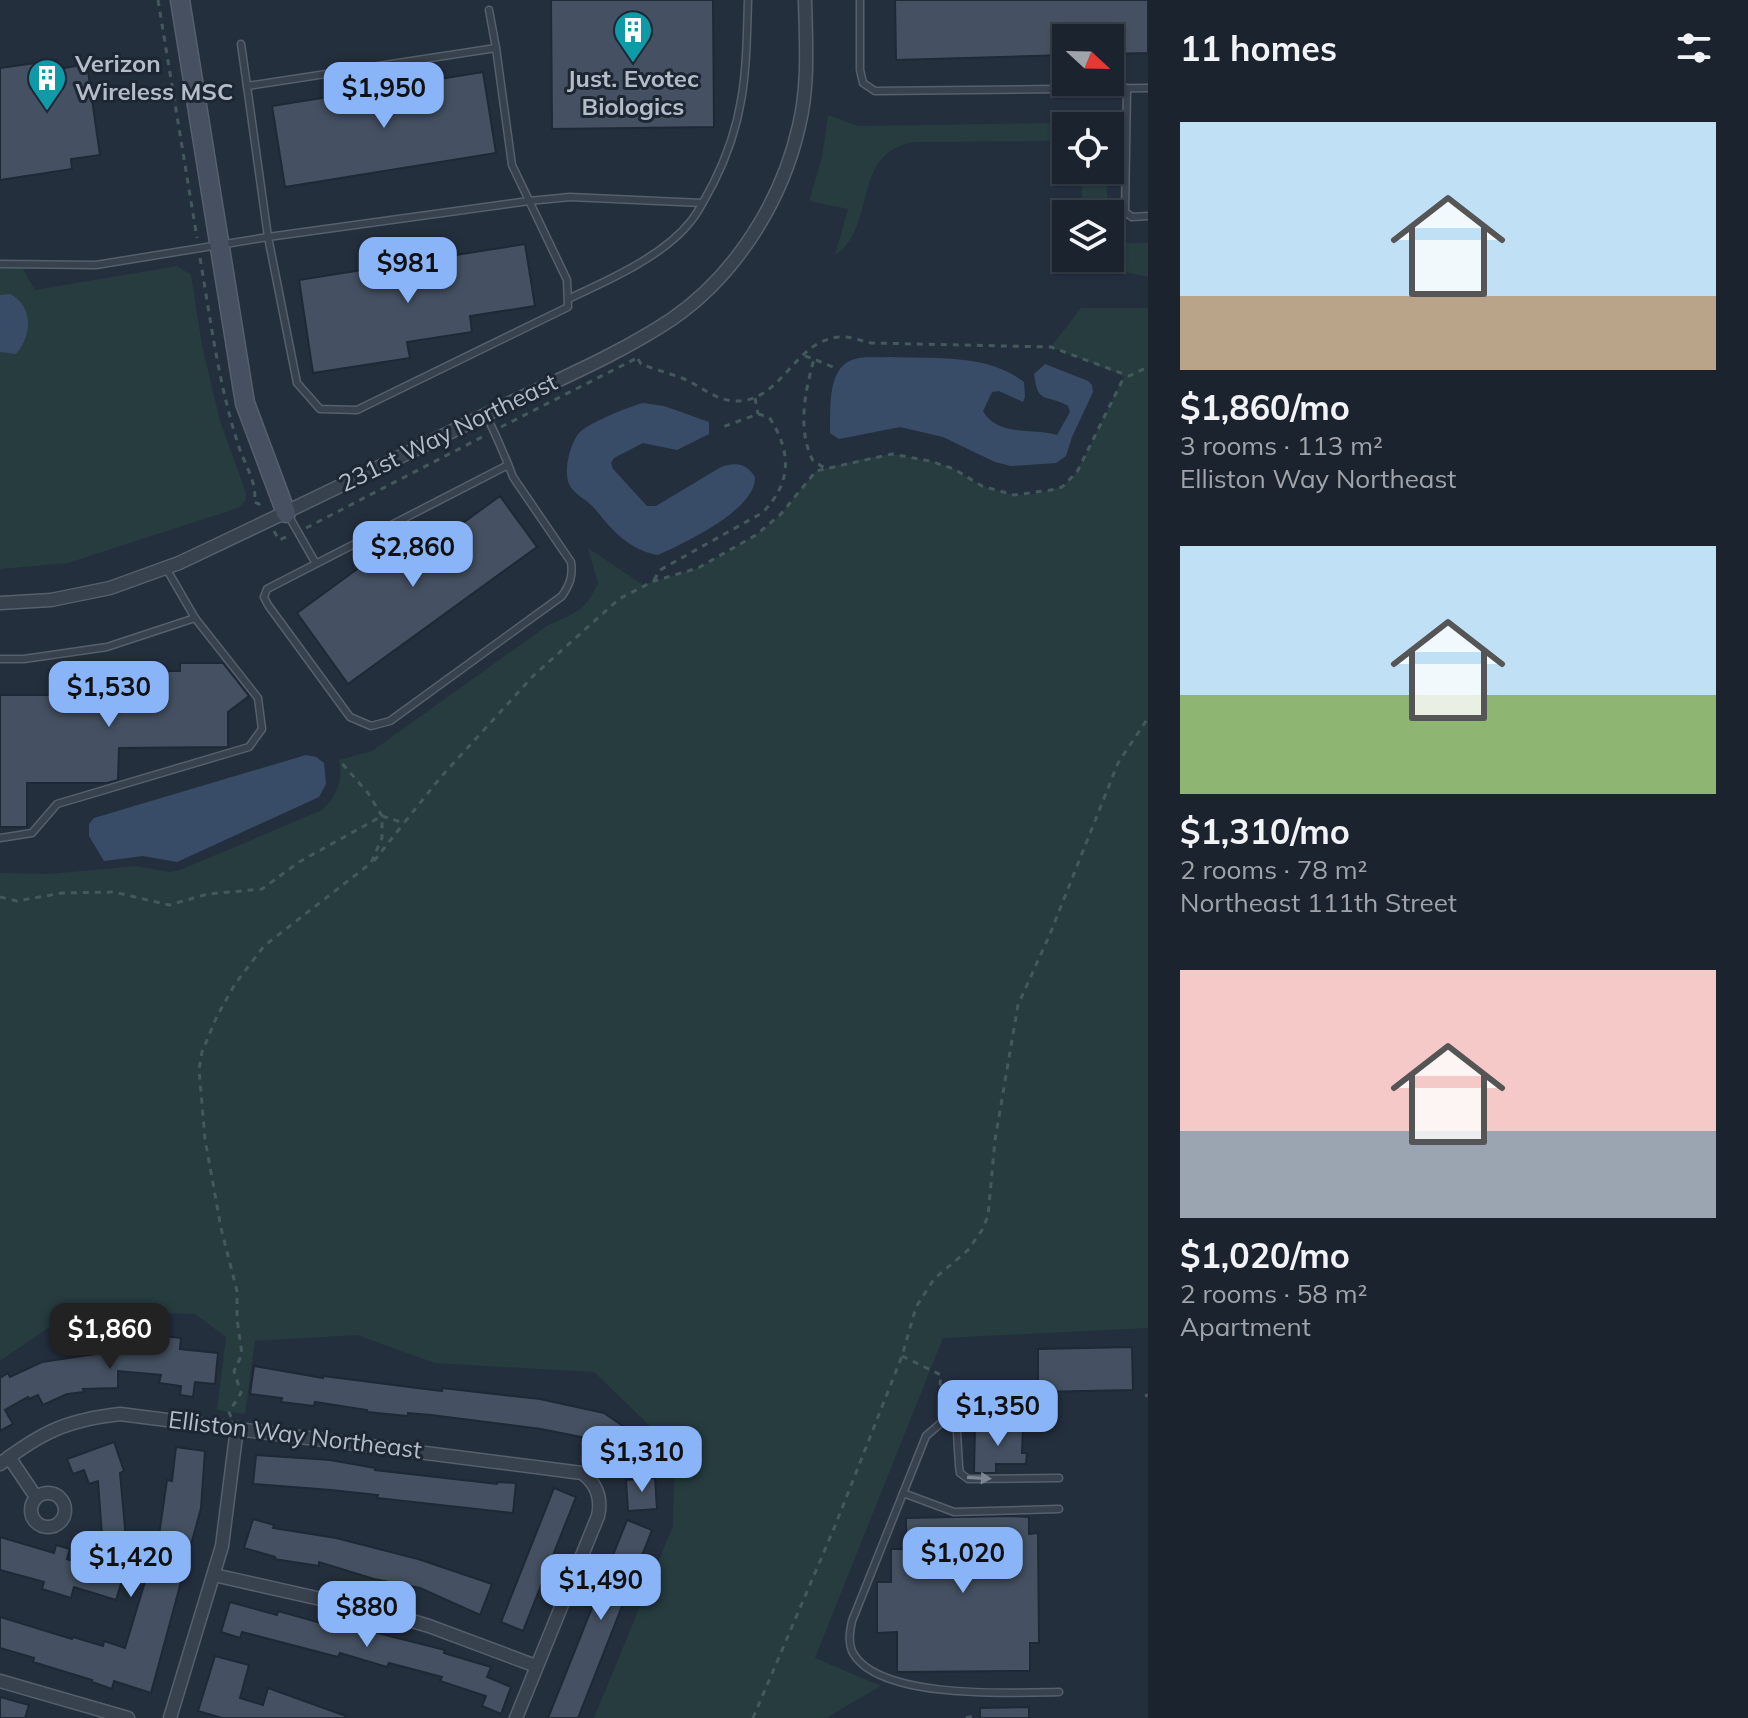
<!DOCTYPE html>
<meta charset="utf-8">
<style>
:root{--surface:#1b232e;--page:#282f3a;--text:#f1f3f6;--muted:#a0a4aa;--line:#39404a;--accent:#8ab4f8}
body{margin:0;font-family:Mulish,sans-serif;background:var(--page);color:var(--text);height:100vh;display:flex;flex-direction:column;font-size:30px;white-space:nowrap}
*{box-sizing:border-box;margin:0}
p{font-size:26px;color:var(--muted)}
.icon{flex:none;width:44px;height:44px;fill:none;stroke:currentColor;stroke-width:2;stroke-linecap:round;stroke-linejoin:round}
.map{position:relative;flex:1;overflow:hidden}
.panel{display:flex;flex-direction:column;background:var(--surface);width:600px}
.panel>*{flex:none}
.needle{width:52px;rotate:112deg}
.tools{position:absolute;left:1052px;top:24px;display:grid;gap:16px}
.tools a{display:grid;place-items:center;width:72px;height:72px;border-radius:0px;background:var(--surface);box-shadow:0 2px 6px #0004,0 0 0 2px var(--line);font-size:40px}
.price{position:absolute;translate:-50% -68px;padding:0 18px;border-radius:16px;background:var(--accent);color:#111;font-size:26px;line-height:52px;filter:drop-shadow(0 2px 4px #0008)}
.price::after{content:'';position:absolute;left:50%;top:48px;width:24px;height:18px;margin-left:-12px;background:inherit;clip-path:polygon(0 0,100% 0,50% 100%)}
.price.current{background:#222;color:#fff}
ul{padding:0;list-style:none}
li{display:grid;align-content:center;gap:16px;height:424px;padding:0 32px}
li span{display:grid;place-items:center;height:248px;border-radius:0px;color:#555}
li>.icon{margin-inline-start:auto}
span .icon{width:144px;height:144px;fill:#fffc;stroke-width:1}
li b{font-size:34px}
h2{display:flex;justify-content:space-between;align-items:center;height:96px;padding:0 32px;font-size:34px}
main{display:flex;flex:1;min-height:0}
.map>svg:first-child{display:block}
</style>
<main>
<div class="map">
<svg width="1148" height="1718" viewBox="0 0 1148 1718">
<rect width="100%" height="100%" fill="#242f3e"/>
<g fill="#263c3f">
<path d="M 828,115 L 858,126 L 1105,122 L 1105,126 L 1066,126 L 1066,141 L 915,142 C 850,151 878,228 835,255 L 848,209 L 809,201 L 822,157 Z"/>
<path d="M 1082,170 L 1106,170 L 1108,214 L 1082,214 Z"/>
<path d="M 1110,231 L 1123,243 L 1148,243 L 1148,277 L 1082,263 L 1082,258 L 1110,258 Z"/>
<path d="M 0,264 L 20,264 L 35,290 L 177,266 L 191,275 L 202,345 L 220,421 L 246,493 L 245,501 L 238,508 L 68,563 L 0,569 Z"/>
<path d="M 1081,308 L 1148,308 L 1148,1328 L 943,1338 L 815,1658 L 881,1686 L 826,1718 L 594,1718 L 673,1526 L 674,1481 L 666,1457 L 649,1425 L 594,1372 L 435,1363 L 357,1335 L 255,1341 L 245,1414 L 217,1410 L 226,1337 L 195,1314 L 73,1311 L 0,1361 L 0,873 L 49,874 L 136,866 L 169,872 L 180,870 L 322,810 C 337,795 343,781 339,760 L 372,751 L 548,625 C 575,614 586,610 598,583 L 588,548 L 643,585 L 698,568 L 724,554 L 756,535 L 781,514 L 816,471 L 866,458 L 892,454 L 930,461 L 954,469 L 982,486 L 1014,495 L 1034,494 L 1062,487 L 1077,472 L 1124,376 L 1051,347 Z"/>
</g>
<g fill="#394c67">
<path d="M 10,294 C 34,307 32,335 16,354 L 0,352 L 0,295 Z"/>
<path d="M 888,357 C 932,359 987,353 1024,382 L 1025,397 L 1023,402 L 999,391 L 992,392 L 983,411 C 997,437 1033,428 1057,435 L 1070,412 L 1068,406 C 1046,393 1038,406 1034,374 L 1045,364 L 1088,381 L 1092,385 L 1093,392 L 1072,437 L 1066,456 L 1056,463 L 1011,466 L 995,462 L 943,437 L 900,427 L 839,439 L 830,433 C 831,410 826,366 855,359 C 865,356 878,358 888,357 Z"/>
<path d="M 643,403 L 664,406 L 709,422 L 709,434 L 677,450 L 643,443 L 614,458 L 611,463 L 613,469 L 647,506 L 656,506 L 721,467 C 736,462 746,463 755,477 C 756,510 684,543 658,555 C 629,550 613,531 595,509 C 588,500 573,494 569,484 C 563,470 571,440 581,431 C 592,422 630,406 643,403 Z"/>
<path d="M 306,755 L 316,757 L 324,763 L 326,784 L 319,797 L 177,862 L 143,856 L 104,861 L 89,836 L 89,824 L 94,818 Z"/>
</g>
<g fill="#455162" stroke="#1f2835" stroke-width="2">
<path d="M 551,0 L 713,0 L 714,127 L 552,129 Z"/>
<path d="M 895,0 L 1148,0 L 1148,53 L 1110,54 L 1110,38 L 1066,38 L 1066,55 L 896,60 Z"/>
<path d="M 57,60 L 58,69 L 87,64 L 100,155 L 71,159 L 72,169 L 0,180 L 0,68 Z"/>
<path d="M 483,72 L 496,153 L 285,187 L 272,106 Z"/>
<path d="M 525,244 L 535,306 L 470,316 L 472,332 L 407,342 L 410,358 L 313,373 L 299,280 Z"/>
<path d="M 500,496 L 537,547 L 348,684 L 297,613 L 375,556 L 383,566 L 432,530 L 442,538 Z"/>
<path d="M 180,663 L 223,663 L 249,696 L 228,712 L 228,747 L 119,748 L 118,780 L 107,783 L 27,783 L 27,827 L 0,827 L 0,695 L 126,695 L 126,671 L 180,671 Z"/>
<path d="M 147,1334 L 181,1338 L 180,1349 L 218,1353 L 215,1384 L 195,1382 L 193,1397 L 180,1395 L 181,1386 L 159,1383 L 161,1375 L 118,1371 L 118,1388 L 83,1389 L 84,1392 L 67,1394 L 43,1405 L 38,1395 L 29,1399 L 28,1397 L 5,1410 L 13,1424 L 0,1431 L 0,1378 L 8,1373 L 10,1377 L 42,1362 L 103,1353 L 103,1340 L 147,1339 Z"/>
<path d="M 1132,1347 L 1133,1390 L 1038,1392 L 1038,1349 Z"/>
<path d="M 254,1366 L 323,1378 L 323,1376 L 442,1391 L 442,1388 L 540,1399 L 604,1413 L 627,1429 L 611,1453 L 591,1439 L 541,1429 L 431,1415 L 408,1413 L 408,1416 L 367,1412 L 367,1410 L 315,1402 L 314,1406 L 281,1402 L 282,1398 L 250,1394 Z"/>
<path d="M 975,1426 L 1023,1427 L 1022,1453 L 1027,1453 L 1026,1464 L 996,1464 L 996,1473 L 974,1473 Z"/>
<path d="M 114,1442 L 124,1471 L 120,1473 L 127,1550 L 131,1552 L 116,1600 L 74,1587 L 71,1598 L 42,1589 L 44,1582 L 0,1570 L 0,1537 L 54,1553 L 56,1545 L 70,1549 L 67,1559 L 90,1566 L 93,1558 L 112,1564 L 122,1533 L 102,1535 L 98,1481 L 89,1484 L 84,1470 L 73,1474 L 67,1459 Z"/>
<path d="M 638,1443 L 649,1460 L 627,1474 L 616,1457 Z"/>
<path d="M 176,1447 L 205,1451 L 201,1508 L 151,1693 L 114,1681 L 112,1689 L 92,1682 L 92,1680 L 33,1662 L 34,1658 L 0,1648 L 0,1617 L 72,1639 L 73,1637 L 103,1646 L 104,1641 L 125,1648 L 159,1535 L 167,1480 L 172,1481 Z"/>
<path d="M 256,1455 L 330,1460 L 375,1468 L 375,1470 L 497,1484 L 497,1482 L 516,1483 L 513,1513 L 377,1498 L 378,1495 L 331,1490 L 253,1484 Z"/>
<path d="M 655,1478 L 657,1509 L 628,1511 L 626,1480 Z"/>
<path d="M 554,1488 L 576,1497 L 523,1631 L 501,1622 Z"/>
<path d="M 1010,1516 L 1029,1517 L 1029,1534 L 1038,1533 L 1039,1643 L 1030,1643 L 1030,1671 L 897,1672 L 897,1632 L 877,1633 L 877,1582 L 891,1582 L 891,1549 L 906,1549 L 906,1518 Z"/>
<path d="M 253,1519 L 274,1525 L 273,1528 L 336,1538 L 418,1559 L 492,1584 L 480,1615 L 420,1588 L 374,1579 L 319,1562 L 319,1566 L 274,1559 L 275,1557 L 244,1548 Z"/>
<path d="M 627,1520 L 652,1530 L 578,1718 L 548,1718 Z"/>
<path d="M 230,1602 L 277,1615 L 278,1611 L 353,1632 L 354,1627 L 445,1650 L 444,1653 L 491,1667 L 487,1677 L 511,1687 L 501,1714 L 482,1706 L 486,1696 L 440,1681 L 442,1677 L 389,1663 L 387,1667 L 340,1653 L 338,1657 L 242,1632 L 240,1638 L 221,1632 Z"/>
<path d="M 215,1656 L 249,1665 L 240,1698 L 263,1705 L 268,1688 L 346,1716 L 345,1718 L 222,1718 L 198,1711 Z"/>
<path d="M 0,1697 L 29,1705 L 25,1718 L 0,1718 Z"/>
<path d="M 1029,1707 L 1029,1718 L 980,1718 L 980,1708 Z"/>
</g>
<g fill="none" stroke-linecap="round" stroke-linejoin="round">
<defs>
<g id="lane">
<path d="M 860,0 L 860,70 L 863,83 L 875,91 L 1148,88"/>
<path d="M 489,10 L 496,48"/>
<path d="M 241,44 L 247,86"/>
<path d="M 1127,88 L 1125,212 L 1132,217 L 1148,216"/>
<path d="M 0,264 L 96,265 L 268,237 L 297,383 L 320,409 L 357,410 L 568,307 L 567,280 L 512,165 L 496,48 L 247,86 L 268,237 L 529,201 L 570,197 L 702,203"/>
<path d="M 568,299 C 607,281 664,256 691,221 C 700,210 706,196 713,184 C 746,119 746,71 748,0"/>
<path d="M 486,415 C 496,435 505,456 513,477 L 571,562 C 573,576 570,584 562,596 L 390,721 L 371,726 L 350,717 L 268,605 L 264,597 L 267,589 L 508,465"/>
<path d="M 287,513 L 315,562"/>
<path d="M 0,659 L 24,659 L 107,647 L 195,618 L 166,568"/>
<path d="M 0,838 L 32,833 L 57,804 L 249,747 L 262,729 L 258,698 L 195,618"/>
<path d="M 1059,1478 L 968,1479 L 960,1473 L 959,1466 L 956,1416 L 942,1422 L 926,1436 L 852,1621 C 850,1631 848,1641 852,1651 C 876,1700 1012,1693 1059,1692"/>
<path d="M 903,1493 L 954,1512 L 1059,1509"/>
</g>
<g id="street">
<path d="M 0,603 L 51,600 L 110,588 L 179,563 C 283,514 386,464 489,413 C 550,383 615,357 672,319 C 736,275 782,201 799,126 C 809,85 806,42 805,0"/>
<path d="M 9,1457 L 36,1497"/>
<path d="M 0,1464 C 42,1432 67,1420 120,1414 L 582,1473 C 597,1484 602,1498 598,1516 L 516,1718"/>
<circle cx="48" cy="1510" r="17"/>
<path d="M 214,1575 L 392,1615 L 429,1626 L 536,1666"/>
<path d="M 0,1681 L 128,1718"/>
<path d="M 170,1718 L 222,1546 L 237,1428"/>
</g>
<path id="secondary" d="M 180,0 L 245,403 L 286,513"/>
</defs>
<use href="#lane" stroke="#565f6c" stroke-width="9"/>
<use href="#street" stroke="#565f6c" stroke-width="15"/>
<use href="#secondary" stroke="#565f6c" stroke-width="21"/>
<g stroke="#44595c" stroke-width="3" stroke-dasharray="6 6" stroke-linecap="butt">
<path d="M 158,0 L 197,238"/>
<path d="M 200,258 C 211,322 219,388 240,450 C 246,466 258,486 254,502 L 259,504 L 262,510"/>
<path d="M 805,356 L 814,359 C 805,392 797,429 813,461 L 825,468"/>
<path d="M 638,359 L 641,364 C 654,369 668,373 682,378 C 699,385 714,399 733,401 C 783,404 793,339 841,337 C 851,336 861,341 871,343 L 1051,347 L 1129,376 L 1148,367"/>
<path d="M 816,360 L 838,369"/>
<path d="M 755,398 L 758,414"/>
<path d="M 501,427 L 637,358"/>
<path d="M 306,528 L 484,436"/>
<path d="M 274,531 L 279,540 L 288,536"/>
<path d="M 654,580 L 660,570 L 762,513 C 792,483 792,452 769,417 L 758,414 L 720,428"/>
<path d="M 382,816 L 404,823 L 440,778 L 534,675 L 619,599 L 654,581 L 698,568 L 756,535 L 781,514 L 816,471 L 892,454 L 930,461 L 954,469 L 982,486 L 1014,495 L 1051,490 L 1062,487 L 1077,472 L 1125,375"/>
<path d="M 374,861 L 404,823"/>
<path d="M 0,897 L 17,901 L 62,893 L 114,892 L 169,905 L 208,894 L 262,889 L 299,862 L 382,816"/>
<path d="M 902,1356 L 941,1375 L 940,1384 L 954,1407"/>
<path d="M 1145,1396 L 1148,1395"/>
<path d="M 231,1417 L 229,1412 L 241,1393 L 234,1371 L 242,1354 L 237,1319 L 237,1291 L 221,1228 L 205,1139 L 199,1069 L 202,1052 L 217,1016 L 235,984 L 264,946 L 371,863 L 382,838 L 382,816 L 368,793 L 339,760"/>
<path d="M 753,1718 L 835,1526 L 902,1356 L 916,1307 L 934,1279 L 968,1250 L 982,1230 L 988,1216 L 995,1140 L 1018,1005 L 1050,934 L 1118,763 L 1148,718"/>
<path d="M 966,1718 L 973,1716"/>
</g>
<use href="#lane" stroke="#38414e" stroke-width="6"/>
<use href="#street" stroke="#38414e" stroke-width="12"/>
<use href="#secondary" stroke="#465061" stroke-width="18"/>
</g>
<defs><path id="oneway-solid" d="M-6-.8H1V-3.2L6.5 0L1 3.2V.8H-6Z" transform="scale(2)"/></defs>
<use fill="#7c8592" href="#oneway-solid" transform="translate(979 1478) rotate(3)"/>
<defs>
<symbol id="building-pin" viewBox="-11 -11 22 30"><path d="M0 17L-7.5 6A9.5 9.5 0 1 1 7.5 6Z" fill="#0f9aa8" stroke="#1d2633"/><path d="M-4-6H4V6H1V3H-1V6H-4ZM-2.5-4.3h1.7v1.8h-1.7ZM.8-4.3h1.7v1.8H.8ZM-2.5-1h1.7V.8h-1.7ZM.8-1h1.7V.8H.8Z" fill="#fff"/></symbol>
</defs>
<g fill-rule="evenodd">
<use href="#building-pin" x="611" y="8" width="44" height="60"/>
<use href="#building-pin" x="25" y="56" width="44" height="60"/>
</g>
<g text-anchor="middle" stroke-width="6" stroke-linejoin="round" paint-order="stroke">
<g font-size="24" font-weight="bold" fill="#b4bcc9" stroke="#1d2633" text-anchor="start">
<text x="75" y="72">Verizon<tspan x="75" dy="28">Wireless MSC</tspan></text>
<text x="633" y="87" text-anchor="middle">Just. Evotec<tspan x="633" dy="28">Biologics</tspan></text>
</g>
<g font-size="24" fill="#b4bcc9" stroke="#1d2633">
<text transform="translate(448 433) rotate(-26)" y="8">231st Way Northeast</text>
<text transform="translate(295 1435) rotate(7)" y="8">Elliston Way Northeast</text>
</g>
</g>
</svg>
<div class="tools">
<a><svg class="needle" viewBox="-14 -14 28 28"><path d="M0-13l5 13h-10z" fill="#e53935"/><path d="M0 13l5-13h-10z" fill="#a0a4aa"/></svg></a>
<a><svg class="icon" aria-label="locate" viewBox="0 0 24 24"><circle cx="12" cy="12" r="6"/><path d="M12 2v4M12 18v4M2 12h4M18 12h4"/></svg></a>
<a><svg class="icon" aria-label="layers" viewBox="0 0 24 24"><path d="M12 4l9 5-9 5-9-5zM3 14l9 5 9-5"/></svg></a>
</div>
<b class="price" style="left:384px;top:130px">$1,950</b>
<b class="price" style="left:408px;top:305px">$981</b>
<b class="price" style="left:413px;top:589px">$2,860</b>
<b class="price" style="left:109px;top:729px">$1,530</b>
<b class="price current" style="left:110px;top:1371px">$1,860</b>
<b class="price" style="left:998px;top:1448px">$1,350</b>
<b class="price" style="left:642px;top:1494px">$1,310</b>
<b class="price" style="left:963px;top:1595px">$1,020</b>
<b class="price" style="left:131px;top:1599px">$1,420</b>
<b class="price" style="left:601px;top:1622px">$1,490</b>
<b class="price" style="left:367px;top:1649px">$880</b>
</div>
<section class="panel">
<h2>11 homes<svg class="icon" aria-label="filters" viewBox="0 0 24 24"><path d="M4 7h16M4 17h16"/><circle cx="9" cy="7" r="2"/><circle cx="15" cy="17" r="2"/></svg></h2>
<ul>
<li><span style="background:linear-gradient(#bfe0f5 70%,#b9a48a 0)"><svg class="icon" aria-label="home" viewBox="0 0 24 24"><path d="M3 11l9-7 9 7M6 9v11h12V9"/></svg></span><div><b>$1,860/mo</b><p>3 rooms · 113 m²</p><p>Elliston Way Northeast</p></div></li>
<li><span style="background:linear-gradient(#bfe0f5 60%,#8fb573 0)"><svg class="icon" aria-label="home" viewBox="0 0 24 24"><path d="M3 11l9-7 9 7M6 9v11h12V9"/></svg></span><div><b>$1,310/mo</b><p>2 rooms · 78 m²</p><p>Northeast 111th Street</p></div></li>
<li><span style="background:linear-gradient(#f6c9c9 65%,#9aa5b1 0)"><svg class="icon" aria-label="home" viewBox="0 0 24 24"><path d="M3 11l9-7 9 7M6 9v11h12V9"/></svg></span><div><b>$1,020/mo</b><p>2 rooms · 58 m²</p><p>Apartment</p></div></li>
</ul>
</section>
</main>
